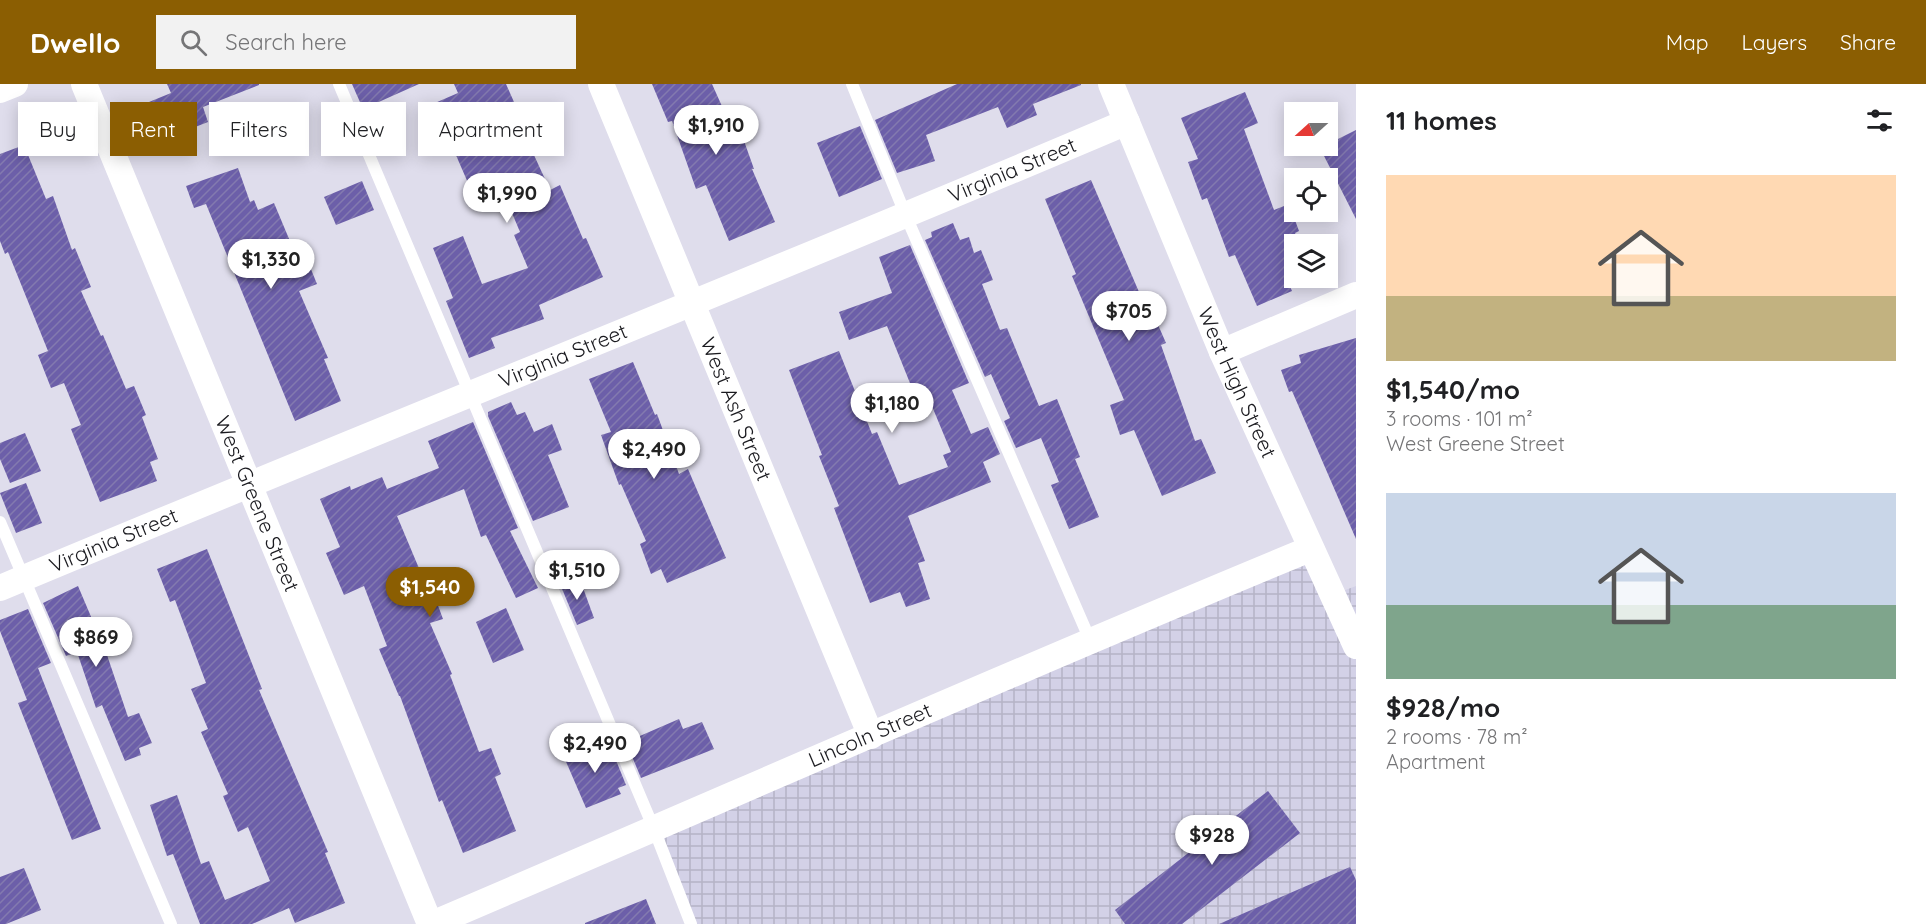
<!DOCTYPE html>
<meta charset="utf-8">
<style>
:root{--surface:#fff;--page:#f2f2f2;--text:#202124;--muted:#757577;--accent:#8b5e02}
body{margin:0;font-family:Quicksand,sans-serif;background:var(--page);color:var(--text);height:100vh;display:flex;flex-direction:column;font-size:22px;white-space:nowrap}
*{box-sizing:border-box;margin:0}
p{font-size:20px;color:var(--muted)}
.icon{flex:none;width:33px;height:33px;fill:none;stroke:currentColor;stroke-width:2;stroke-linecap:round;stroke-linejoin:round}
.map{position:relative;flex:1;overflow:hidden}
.side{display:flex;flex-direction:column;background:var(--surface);width:570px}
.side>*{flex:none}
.hud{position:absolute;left:18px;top:18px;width:570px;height:54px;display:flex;gap:12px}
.needle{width:39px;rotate:249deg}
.tools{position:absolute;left:1284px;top:18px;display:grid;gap:12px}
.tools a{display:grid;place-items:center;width:54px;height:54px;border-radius:0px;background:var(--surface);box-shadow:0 3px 15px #0003;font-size:30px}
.price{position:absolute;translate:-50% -51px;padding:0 14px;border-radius:21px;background:#fff;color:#222;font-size:20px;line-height:39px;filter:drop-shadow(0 2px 3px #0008)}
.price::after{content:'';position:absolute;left:50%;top:36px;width:18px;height:14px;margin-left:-9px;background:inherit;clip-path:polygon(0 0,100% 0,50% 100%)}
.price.active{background:var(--accent);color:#fff}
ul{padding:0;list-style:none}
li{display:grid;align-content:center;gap:12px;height:318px;padding:0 30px}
li span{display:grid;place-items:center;height:186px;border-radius:0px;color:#555}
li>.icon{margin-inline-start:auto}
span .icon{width:108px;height:108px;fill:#fffc;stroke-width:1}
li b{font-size:26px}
h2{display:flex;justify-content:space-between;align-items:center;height:72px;padding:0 30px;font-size:26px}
.pill{padding:0 21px;border-radius:0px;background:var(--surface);box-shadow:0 3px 15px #0003;font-size:21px;line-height:54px}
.pill.active{background:var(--accent);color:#fff}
header{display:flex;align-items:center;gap:36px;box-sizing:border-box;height:84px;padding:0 30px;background:var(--accent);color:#fff}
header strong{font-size:28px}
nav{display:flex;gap:33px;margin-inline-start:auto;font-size:21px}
.search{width:420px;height:54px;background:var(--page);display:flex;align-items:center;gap:15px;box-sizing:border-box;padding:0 21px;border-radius:0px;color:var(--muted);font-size:22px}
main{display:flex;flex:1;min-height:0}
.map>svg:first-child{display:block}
</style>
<header>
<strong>Dwello</strong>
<div class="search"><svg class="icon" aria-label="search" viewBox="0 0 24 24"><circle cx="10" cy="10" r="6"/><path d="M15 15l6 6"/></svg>Search here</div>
<nav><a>Map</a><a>Layers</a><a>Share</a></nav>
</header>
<main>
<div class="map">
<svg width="1356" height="840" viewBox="0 0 1356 840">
<defs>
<pattern id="industrial-grid" width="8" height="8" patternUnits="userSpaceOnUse" patternTransform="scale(1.5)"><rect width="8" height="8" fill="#d3d1e7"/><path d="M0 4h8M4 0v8" fill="none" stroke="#b5b3c6"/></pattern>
<pattern id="building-hatch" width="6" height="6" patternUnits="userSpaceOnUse" patternTransform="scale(1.5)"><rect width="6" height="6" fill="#6c5fa9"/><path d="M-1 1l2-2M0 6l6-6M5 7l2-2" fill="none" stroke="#837aaf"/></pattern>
</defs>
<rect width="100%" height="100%" fill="#dfddec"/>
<path fill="url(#industrial-grid)" d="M 1310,465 L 1332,511 L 1356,502 L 1356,840 L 691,840 L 654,745 Z"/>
<g fill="url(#building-hatch)">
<path d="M 167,0 L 259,0 L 259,1 L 203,23 L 208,38 L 185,47 L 180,35 L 158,43 L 149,18 L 171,9 Z"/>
<path d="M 352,0 L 419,0 L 363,25 Z"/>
<path d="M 454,0 L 506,0 L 514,18 L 492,27 L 510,66 L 528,58 L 550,106 L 560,101 L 583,155 L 586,154 L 603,193 L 539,221 L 544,235 L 491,254 L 495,264 L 469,274 L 446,217 L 453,214 L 433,164 L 463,152 L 482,200 L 528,184 L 514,151 L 520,148 L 501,103 L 475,115 L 452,62 L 446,65 L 428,22 L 458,9 Z"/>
<path d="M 652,0 L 712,0 L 725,29 L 733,26 L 754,85 L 752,85 L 775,138 L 729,157 L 706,101 L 696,105 L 672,37 L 668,38 Z"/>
<path d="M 957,0 L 1081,0 L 1081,1 L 1033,20 L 1037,31 L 1007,44 L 998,23 L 926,51 L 935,77 L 897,89 L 875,36 Z"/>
<path d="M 1245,8 L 1258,39 L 1244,45 L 1274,126 L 1289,120 L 1299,147 L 1295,149 L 1300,160 L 1294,160 L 1294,189 L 1286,193 L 1292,207 L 1257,222 L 1235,171 L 1229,173 L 1207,114 L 1202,116 L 1188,78 L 1198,75 L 1181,34 Z"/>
<path d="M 860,42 L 882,95 L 839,113 L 817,59 Z"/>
<path d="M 1356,46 L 1356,135 L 1320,64 Z"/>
<path d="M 24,61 L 46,115 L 53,112 L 72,166 L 75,164 L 91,203 L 81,207 L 101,252 L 103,251 L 126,305 L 134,302 L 146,331 L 142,333 L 158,375 L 150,378 L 157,397 L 100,418 L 71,345 L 81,341 L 64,299 L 51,304 L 38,271 L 48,267 L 8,168 L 5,170 L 0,157 L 0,70 Z"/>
<path d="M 238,84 L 250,118 L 254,116 L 258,126 L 274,119 L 300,181 L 308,178 L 317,200 L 299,207 L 328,274 L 324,275 L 341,317 L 295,337 L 206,120 L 194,124 L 186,102 Z"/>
<path d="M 1091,96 L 1151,236 L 1155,234 L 1166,259 L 1161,261 L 1195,357 L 1201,355 L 1216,389 L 1162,412 L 1134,346 L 1120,351 L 1110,321 L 1124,316 L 1072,192 L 1076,190 L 1045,115 Z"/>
<path d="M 362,97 L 374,126 L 336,141 L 324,113 Z"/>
<path d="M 953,139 L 960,156 L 969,153 L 974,169 L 981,166 L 993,196 L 982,200 L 1000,246 L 1007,244 L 1039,322 L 1057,315 L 1080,373 L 1075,375 L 1099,433 L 1069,445 L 1051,401 L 1059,398 L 1041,354 L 1016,364 L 1004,337 L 1010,334 L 991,290 L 985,293 L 925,156 L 932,153 L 931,148 Z"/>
<path d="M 910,161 L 969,299 L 952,306 L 971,350 L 988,343 L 1000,370 L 983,378 L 991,398 L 908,432 L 925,477 L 918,479 L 930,515 L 906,523 L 900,508 L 870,519 L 834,424 L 839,422 L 819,372 L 822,371 L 789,286 L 839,267 L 872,350 L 877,348 L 899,401 L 948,383 L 943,371 L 951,368 L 929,315 L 918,319 L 887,242 L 849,256 L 839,228 L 892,209 L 879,173 Z"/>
<path d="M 1356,254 L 1356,455 L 1292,307 L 1289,308 L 1281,286 L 1301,279 L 1299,271 Z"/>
<path d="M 633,278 L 655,331 L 657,330 L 679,390 L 688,385 L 726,474 L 667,499 L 661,485 L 651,490 L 640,460 L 646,457 L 621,400 L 619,401 L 601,351 L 611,348 L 589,295 Z"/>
<path d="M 511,318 L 517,331 L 525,328 L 534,348 L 552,340 L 562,366 L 548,371 L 569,423 L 533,437 L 488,332 L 488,328 Z"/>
<path d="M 473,338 L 518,444 L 510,447 L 538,504 L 516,514 L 486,451 L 481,453 L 464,405 L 397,432 L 426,501 L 430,500 L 443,535 L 430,539 L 452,590 L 450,591 L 479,668 L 491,664 L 501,690 L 495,693 L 516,747 L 463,769 L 442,716 L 439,718 L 400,612 L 399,612 L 379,565 L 387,562 L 364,502 L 344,511 L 326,469 L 340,463 L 320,415 L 350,402 L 351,406 L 382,393 L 387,405 L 439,384 L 428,357 Z"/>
<path d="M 25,349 L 41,387 L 10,399 L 0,375 L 0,359 Z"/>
<path d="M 26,399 L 42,439 L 16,449 L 0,409 Z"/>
<path d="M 207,465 L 262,605 L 259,606 L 328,768 L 325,769 L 345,819 L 295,839 L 289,824 L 252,840 L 200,840 L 173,770 L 167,772 L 150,721 L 177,711 L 201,780 L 209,777 L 225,816 L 270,797 L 248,743 L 238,748 L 223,712 L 228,710 L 201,648 L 208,645 L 191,605 L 206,599 L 175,516 L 170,518 L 157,485 Z"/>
<path d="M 579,493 L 594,534 L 577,541 L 560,500 Z"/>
<path d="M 78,502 L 106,568 L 128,633 L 139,629 L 152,659 L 139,664 L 141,671 L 125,677 L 102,621 L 96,624 L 77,568 L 66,572 L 43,519 Z"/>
<path d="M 506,524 L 524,566 L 493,579 L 476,538 Z"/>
<path d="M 28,525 L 51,579 L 38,584 L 101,745 L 72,756 L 18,619 L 27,616 L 0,547 L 0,536 Z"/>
<path d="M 679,635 L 683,645 L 702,638 L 714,665 L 641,694 L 626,658 Z"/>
<path d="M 599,658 L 603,668 L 611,664 L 626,701 L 618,704 L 621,710 L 586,724 L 564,673 Z"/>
<path d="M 1268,707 L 1300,749 L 1182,840 L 1125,840 L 1115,826 Z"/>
<path d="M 1350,783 L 1356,796 L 1356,840 L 1219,840 Z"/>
<path d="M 24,784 L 41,826 L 6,840 L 0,840 L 0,793 Z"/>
<path d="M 646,815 L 656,840 L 585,840 L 585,839 Z"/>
</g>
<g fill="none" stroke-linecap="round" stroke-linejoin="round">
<g stroke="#fff" stroke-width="12">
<path d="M 339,0 L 654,745 L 691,840"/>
<path d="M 852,0 L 906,132 L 1090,556"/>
<path d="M 0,438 L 171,840"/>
</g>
<g stroke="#fff" stroke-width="26">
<path id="s1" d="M 84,0 L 430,840"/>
<path id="s2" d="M 601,0 L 871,652"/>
<path id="s3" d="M 1111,0 L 1222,268 L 1356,562"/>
<path d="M 0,6 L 15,0"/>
<path d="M 1222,268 L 1356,211"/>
<path id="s4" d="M 0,504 C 375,347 753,197 1127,38"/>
<path id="s5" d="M 432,840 C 725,715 1016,586 1310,465"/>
</g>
</g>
<g text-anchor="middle" stroke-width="4.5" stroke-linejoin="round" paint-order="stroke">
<g font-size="21" fill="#1a1a1f" stroke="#fff">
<text dy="7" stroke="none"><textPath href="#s4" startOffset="1095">Virginia Street</textPath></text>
<text dy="7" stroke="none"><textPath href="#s4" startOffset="609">Virginia Street</textPath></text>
<text dy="7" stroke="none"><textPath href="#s3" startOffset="324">West High Street</textPath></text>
<text dy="7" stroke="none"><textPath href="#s2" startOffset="352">West Ash Street</textPath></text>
<text dy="7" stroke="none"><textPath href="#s1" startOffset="454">West Greene Street</textPath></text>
<text dy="7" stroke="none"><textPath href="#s4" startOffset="123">Virginia Street</textPath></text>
<text dy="7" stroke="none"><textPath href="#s5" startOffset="477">Lincoln Street</textPath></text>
</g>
</g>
</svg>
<div class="tools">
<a><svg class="needle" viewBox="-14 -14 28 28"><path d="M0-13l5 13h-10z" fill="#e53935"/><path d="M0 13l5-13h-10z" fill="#757577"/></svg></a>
<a><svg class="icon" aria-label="locate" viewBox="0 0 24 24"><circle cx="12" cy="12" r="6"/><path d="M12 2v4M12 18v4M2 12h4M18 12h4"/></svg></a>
<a><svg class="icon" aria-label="layers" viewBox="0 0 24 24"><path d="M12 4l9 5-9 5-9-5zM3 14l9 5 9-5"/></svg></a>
</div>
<b class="price" style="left:716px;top:72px">$1,910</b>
<b class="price" style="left:507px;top:140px">$1,990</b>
<b class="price" style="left:271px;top:206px">$1,330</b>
<b class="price" style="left:1129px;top:258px">$705</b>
<b class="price" style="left:892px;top:350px">$1,180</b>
<b class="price" style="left:654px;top:396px">$2,490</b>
<b class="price" style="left:577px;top:517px">$1,510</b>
<b class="price active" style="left:430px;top:534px">$1,540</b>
<b class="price" style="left:96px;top:584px">$869</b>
<b class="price" style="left:595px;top:690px">$2,490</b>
<b class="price" style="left:1212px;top:782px">$928</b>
<div class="hud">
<a class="pill">Buy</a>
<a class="pill active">Rent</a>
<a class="pill">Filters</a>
<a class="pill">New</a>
<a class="pill">Apartment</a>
</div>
</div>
<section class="side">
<h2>11 homes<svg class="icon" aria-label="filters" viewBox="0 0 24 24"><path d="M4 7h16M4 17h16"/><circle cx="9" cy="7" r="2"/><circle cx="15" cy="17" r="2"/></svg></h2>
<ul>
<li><span style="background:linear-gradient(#ffd9b3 65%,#c2b280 0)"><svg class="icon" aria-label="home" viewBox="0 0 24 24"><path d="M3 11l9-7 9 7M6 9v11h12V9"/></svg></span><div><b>$1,540/mo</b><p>3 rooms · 101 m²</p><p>West Greene Street</p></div></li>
<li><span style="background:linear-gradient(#c9d6e8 60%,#7fa58c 0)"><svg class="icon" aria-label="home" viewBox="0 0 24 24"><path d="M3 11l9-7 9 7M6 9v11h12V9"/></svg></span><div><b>$928/mo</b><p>2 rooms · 78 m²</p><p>Apartment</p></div></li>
</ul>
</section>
</main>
